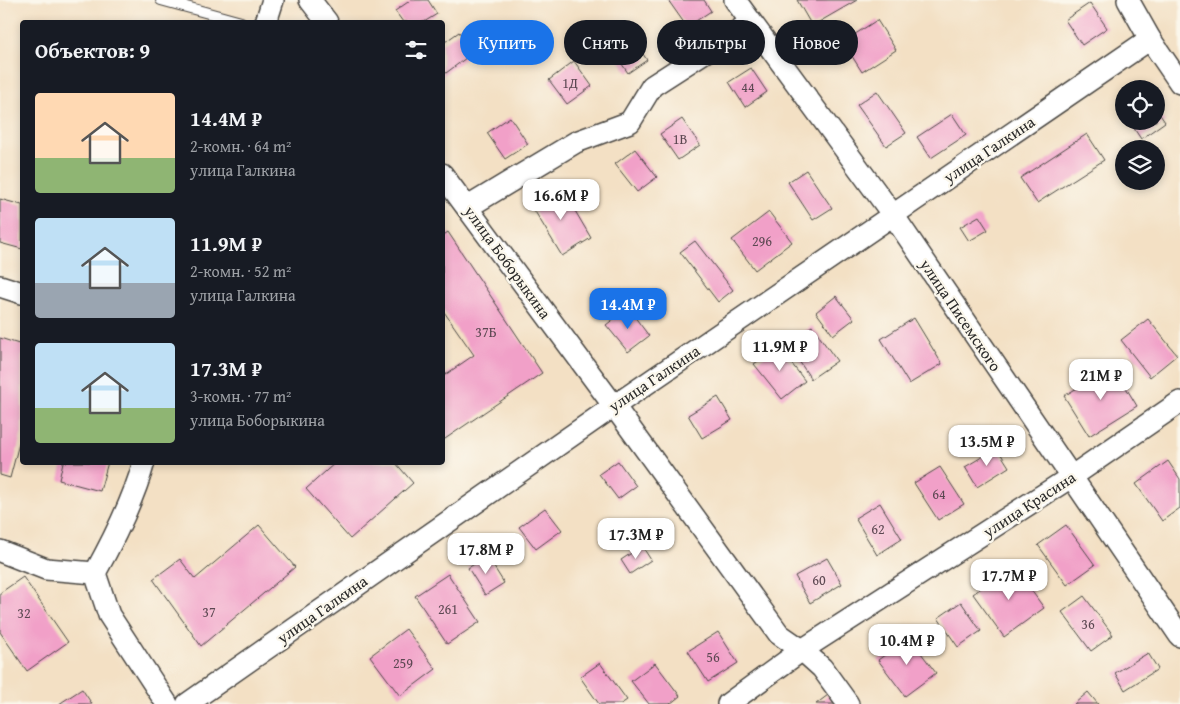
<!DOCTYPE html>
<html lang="ru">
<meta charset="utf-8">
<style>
:root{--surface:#171b24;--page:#242831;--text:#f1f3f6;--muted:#9ea1a6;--accent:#1a73e8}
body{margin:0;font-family:"Gentium Book Plus",serif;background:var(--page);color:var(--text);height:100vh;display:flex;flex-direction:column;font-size:19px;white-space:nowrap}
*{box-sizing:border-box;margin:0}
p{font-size:16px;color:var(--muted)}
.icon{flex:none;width:28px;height:28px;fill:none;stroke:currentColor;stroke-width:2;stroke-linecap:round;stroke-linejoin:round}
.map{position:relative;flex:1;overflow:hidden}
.sheet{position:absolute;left:20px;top:20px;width:425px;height:445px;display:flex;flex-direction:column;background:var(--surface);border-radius:5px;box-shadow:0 2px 8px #0003}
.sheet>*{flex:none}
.banner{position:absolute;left:460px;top:20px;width:475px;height:45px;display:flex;gap:10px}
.fabs{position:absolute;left:1115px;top:80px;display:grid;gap:10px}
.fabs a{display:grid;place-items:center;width:50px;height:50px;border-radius:50%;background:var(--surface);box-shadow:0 2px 8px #0003;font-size:25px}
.price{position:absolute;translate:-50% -42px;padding:0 11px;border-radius:10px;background:#fff;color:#222;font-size:16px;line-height:32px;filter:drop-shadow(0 1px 2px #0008)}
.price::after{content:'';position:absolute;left:50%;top:30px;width:15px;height:11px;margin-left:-8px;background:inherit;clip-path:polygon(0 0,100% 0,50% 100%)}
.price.current{background:var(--accent);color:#fff}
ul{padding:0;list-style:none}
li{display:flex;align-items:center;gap:15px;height:125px;padding:0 15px}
li span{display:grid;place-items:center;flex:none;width:140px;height:100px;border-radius:5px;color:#555}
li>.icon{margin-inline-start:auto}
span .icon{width:60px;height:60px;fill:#fffc;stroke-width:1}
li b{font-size:21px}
h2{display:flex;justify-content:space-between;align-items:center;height:60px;padding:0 15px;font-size:21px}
.chip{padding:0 18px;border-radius:22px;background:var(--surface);box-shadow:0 2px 8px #0003;font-size:18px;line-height:45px}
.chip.current{background:var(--accent);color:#fff}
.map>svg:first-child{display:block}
</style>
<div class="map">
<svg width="1180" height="704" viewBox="0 0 1180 704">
<rect width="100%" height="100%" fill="#fbf7ec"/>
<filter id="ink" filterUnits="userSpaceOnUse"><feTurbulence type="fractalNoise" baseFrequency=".02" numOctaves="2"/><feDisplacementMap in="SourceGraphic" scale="10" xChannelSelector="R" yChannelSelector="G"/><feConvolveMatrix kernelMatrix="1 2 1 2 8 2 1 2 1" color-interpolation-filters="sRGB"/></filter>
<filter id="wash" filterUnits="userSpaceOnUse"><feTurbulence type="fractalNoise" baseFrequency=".0096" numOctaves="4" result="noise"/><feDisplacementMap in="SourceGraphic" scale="20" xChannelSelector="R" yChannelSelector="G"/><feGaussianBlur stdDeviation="1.12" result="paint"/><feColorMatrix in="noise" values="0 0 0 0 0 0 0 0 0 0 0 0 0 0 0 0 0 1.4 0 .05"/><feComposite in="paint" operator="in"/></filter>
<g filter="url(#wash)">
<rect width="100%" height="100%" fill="#f3e0c4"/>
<g id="blocks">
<g fill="#f1a0c8">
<path d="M 411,0 L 428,0 L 437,14 L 424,22 L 403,22 L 395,11 Z"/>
<path d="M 668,0 L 704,0 L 711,11 L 687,27 Z"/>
<path d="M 797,0 L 857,0 L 812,26 Z"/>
<path d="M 1090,3 L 1107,28 L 1082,45 L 1065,20 Z"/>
<path d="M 877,20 L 896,50 L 862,72 L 843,42 Z"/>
<path d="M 626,29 L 647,60 L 628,73 L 607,42 Z"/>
<path d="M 459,32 L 474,52 L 442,76 L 442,44 Z"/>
<path d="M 574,61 L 592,86 L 567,104 L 549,80 Z"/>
<path d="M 751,68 L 767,92 L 745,107 L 729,82 Z"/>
<path d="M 877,91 L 906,133 L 886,146 L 857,105 Z"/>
<path d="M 1156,109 L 1165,122 L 1141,139 L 1129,121 L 1156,121 Z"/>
<path d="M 952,114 L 966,135 L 931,158 L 917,137 Z"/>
<path d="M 510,117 L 528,144 L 505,159 L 487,133 Z"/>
<path d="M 682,119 L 700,145 L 678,160 L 660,134 Z"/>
<path d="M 1087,134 L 1104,160 L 1037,203 L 1020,178 Z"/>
<path d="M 635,149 L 657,177 L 637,192 L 615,164 Z"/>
<path d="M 806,170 L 832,208 L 813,220 L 788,182 Z"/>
<path d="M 561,187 L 591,238 L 562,256 L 531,205 Z"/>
<path d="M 0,199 L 22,205 L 22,249 L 0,243 Z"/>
<path d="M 769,212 L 792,242 L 755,270 L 732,240 Z"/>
<path d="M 979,216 L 988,230 L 969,241 L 960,227 Z"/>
<path d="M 448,232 L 542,373 L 442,441 L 442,377 L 474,355 L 442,309 L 442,236 Z"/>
<path d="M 695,241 L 733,290 L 718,302 L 680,252 Z"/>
<path d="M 836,296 L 854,319 L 833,335 L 816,312 Z"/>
<path d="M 628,308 L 649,336 L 628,352 L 606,325 Z"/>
<path d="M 914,318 L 942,364 L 909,384 L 881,339 Z"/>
<path d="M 1148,319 L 1177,355 L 1150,377 L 1121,340 Z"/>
<path d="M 812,326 L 837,361 L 811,379 L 787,343 Z"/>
<path d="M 0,338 L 22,345 L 22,432 L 10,478 L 0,475 Z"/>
<path d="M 778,346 L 805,381 L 782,399 L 754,364 Z"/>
<path d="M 1113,366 L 1137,406 L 1089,436 L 1064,396 Z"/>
<path d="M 718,397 L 732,420 L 702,438 L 688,415 Z"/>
<path d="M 997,448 L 1009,467 L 977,487 L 965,467 Z"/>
<path d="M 618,461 L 636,486 L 618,499 L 599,474 Z"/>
<path d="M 1168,461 L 1180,479 L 1180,508 L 1162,521 L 1136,484 Z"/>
<path d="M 63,462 L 108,462 L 100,491 L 59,480 Z"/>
<path d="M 336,462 L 395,462 L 413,483 L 350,539 L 306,489 Z"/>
<path d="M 940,467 L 964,504 L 938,520 L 914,483 Z"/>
<path d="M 880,503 L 902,539 L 877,555 L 855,518 Z"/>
<path d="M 545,508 L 562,530 L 536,549 L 519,527 Z"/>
<path d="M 259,525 L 295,567 L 201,646 L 153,579 L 180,559 L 195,579 Z"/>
<path d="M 1066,525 L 1095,565 L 1067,585 L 1038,545 Z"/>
<path d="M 642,546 L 651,560 L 630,574 L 621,560 Z"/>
<path d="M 487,556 L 504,583 L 485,595 L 468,568 Z"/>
<path d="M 827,558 L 842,584 L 810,603 L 795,576 Z"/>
<path d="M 1013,565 L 1044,608 L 1004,637 L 973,594 Z"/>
<path d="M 448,574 L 480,622 L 447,644 L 415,596 Z"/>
<path d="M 23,577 L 68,642 L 27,671 L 0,632 L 0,593 Z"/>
<path d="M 1084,596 L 1113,635 L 1091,651 L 1062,612 Z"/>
<path d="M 961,602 L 981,631 L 958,647 L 938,618 Z"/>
<path d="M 406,629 L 436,669 L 400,696 L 370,656 Z"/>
<path d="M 718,632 L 738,663 L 708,682 L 688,651 Z"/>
<path d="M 909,637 L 936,673 L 905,696 L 878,660 Z"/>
<path d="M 1148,653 L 1158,669 L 1125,690 L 1115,673 Z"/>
<path d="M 600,663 L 627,700 L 621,704 L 599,704 L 580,677 Z"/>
<path d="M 655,663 L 680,696 L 670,704 L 649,704 L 631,681 Z"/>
<path d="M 82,689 L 92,704 L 59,704 Z"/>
<path d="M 1088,692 L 1098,704 L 1074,704 Z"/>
<path d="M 828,695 L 834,704 L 816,704 Z"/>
</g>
</g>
</g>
<g filter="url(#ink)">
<use href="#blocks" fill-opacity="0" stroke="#494642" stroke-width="1"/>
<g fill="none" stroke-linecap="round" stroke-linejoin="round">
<defs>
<path id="lane" d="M 161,0 L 241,22"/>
<g id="street">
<path d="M 310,0 L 327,22"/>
<path d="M 735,0 L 893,215 L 1180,636"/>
<path d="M 1128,0 L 1150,39 L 1180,83"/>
<path d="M 266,22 L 273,0"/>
<path d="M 442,174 L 614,406 L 779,634 L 802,650 L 822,668 L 848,704"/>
<path d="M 468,207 L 576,142 L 630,122 L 652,86 L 750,23"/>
<path d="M 0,286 L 22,293"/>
<path d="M 0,551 L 46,569 L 95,573 L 109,615 L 167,704"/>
<path d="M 95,573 C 115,537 133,501 144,462"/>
<path d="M 187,704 L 614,406 L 1150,39"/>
<path d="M 728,704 L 802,650 L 1071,477 L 1180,402"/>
</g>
</defs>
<use href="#lane" stroke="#494642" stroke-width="12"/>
<use href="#street" stroke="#494642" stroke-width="24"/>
<use href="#lane" stroke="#fff" stroke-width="10"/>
<use href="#street" stroke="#fff" stroke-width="21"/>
</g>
</g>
<g text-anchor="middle" stroke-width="4.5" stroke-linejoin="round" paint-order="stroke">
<g font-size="14" fill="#5c4852">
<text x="570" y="88">1Д</text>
<text x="748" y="92">44</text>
<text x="680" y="144">1В</text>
<text x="762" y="246">296</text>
<text x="486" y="337">37Б</text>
<text x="939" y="499">64</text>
<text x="878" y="534">62</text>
<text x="819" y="585">60</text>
<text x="448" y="614">261</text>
<text x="209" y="617">37</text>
<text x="24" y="618">32</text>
<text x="1088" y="629">36</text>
<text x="713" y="662">56</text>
<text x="403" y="668">259</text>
</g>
<g font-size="16" fill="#2b2b2b" stroke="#fbf7ec">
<text transform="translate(989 149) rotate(-34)" y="6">улица Галкина</text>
<text transform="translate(508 262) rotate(54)" y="6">улица Боборыкина</text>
<text transform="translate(961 315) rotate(56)" y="6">улица Писемского</text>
<text transform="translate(654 378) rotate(-34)" y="6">улица Галкина</text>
<text transform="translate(1029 504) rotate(-33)" y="6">улица Красина</text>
<text transform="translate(322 609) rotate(-35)" y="6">улица Галкина</text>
</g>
</g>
</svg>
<div class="fabs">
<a><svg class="icon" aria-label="locate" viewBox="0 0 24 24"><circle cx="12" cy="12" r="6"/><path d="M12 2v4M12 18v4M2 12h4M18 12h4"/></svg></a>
<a><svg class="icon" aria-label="layers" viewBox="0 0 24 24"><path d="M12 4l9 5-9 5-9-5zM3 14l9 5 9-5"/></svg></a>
</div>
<b class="price" style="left:561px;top:221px">16.6M ₽</b>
<b class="price current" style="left:628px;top:330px">14.4M ₽</b>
<b class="price" style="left:780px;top:372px">11.9M ₽</b>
<b class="price" style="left:1101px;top:401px">21M ₽</b>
<b class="price" style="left:987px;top:467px">13.5M ₽</b>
<b class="price" style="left:636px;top:560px">17.3M ₽</b>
<b class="price" style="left:486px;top:575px">17.8M ₽</b>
<b class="price" style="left:1009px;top:601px">17.7M ₽</b>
<b class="price" style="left:907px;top:666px">10.4M ₽</b>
<div class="banner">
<a class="chip current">Купить</a>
<a class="chip">Снять</a>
<a class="chip">Фильтры</a>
<a class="chip">Новое</a>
</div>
<section class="sheet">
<h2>Объектов: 9<svg class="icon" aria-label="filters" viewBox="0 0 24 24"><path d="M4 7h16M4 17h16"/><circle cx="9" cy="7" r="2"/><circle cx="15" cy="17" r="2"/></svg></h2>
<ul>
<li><span style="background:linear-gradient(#ffd9b3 65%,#8fb573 0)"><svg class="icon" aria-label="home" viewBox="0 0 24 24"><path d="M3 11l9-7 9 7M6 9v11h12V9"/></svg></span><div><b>14.4M ₽</b><p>2-комн. · 64 m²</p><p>улица Галкина</p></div></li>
<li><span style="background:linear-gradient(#bfe0f5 65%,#9aa5b1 0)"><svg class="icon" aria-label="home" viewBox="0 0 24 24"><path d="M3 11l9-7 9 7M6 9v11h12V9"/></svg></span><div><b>11.9M ₽</b><p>2-комн. · 52 m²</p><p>улица Галкина</p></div></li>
<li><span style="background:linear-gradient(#bfe0f5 65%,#8fb573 0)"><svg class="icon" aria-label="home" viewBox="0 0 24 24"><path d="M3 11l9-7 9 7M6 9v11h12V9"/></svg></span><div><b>17.3M ₽</b><p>3-комн. · 77 m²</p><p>улица Боборыкина</p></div></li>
</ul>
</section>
</div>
